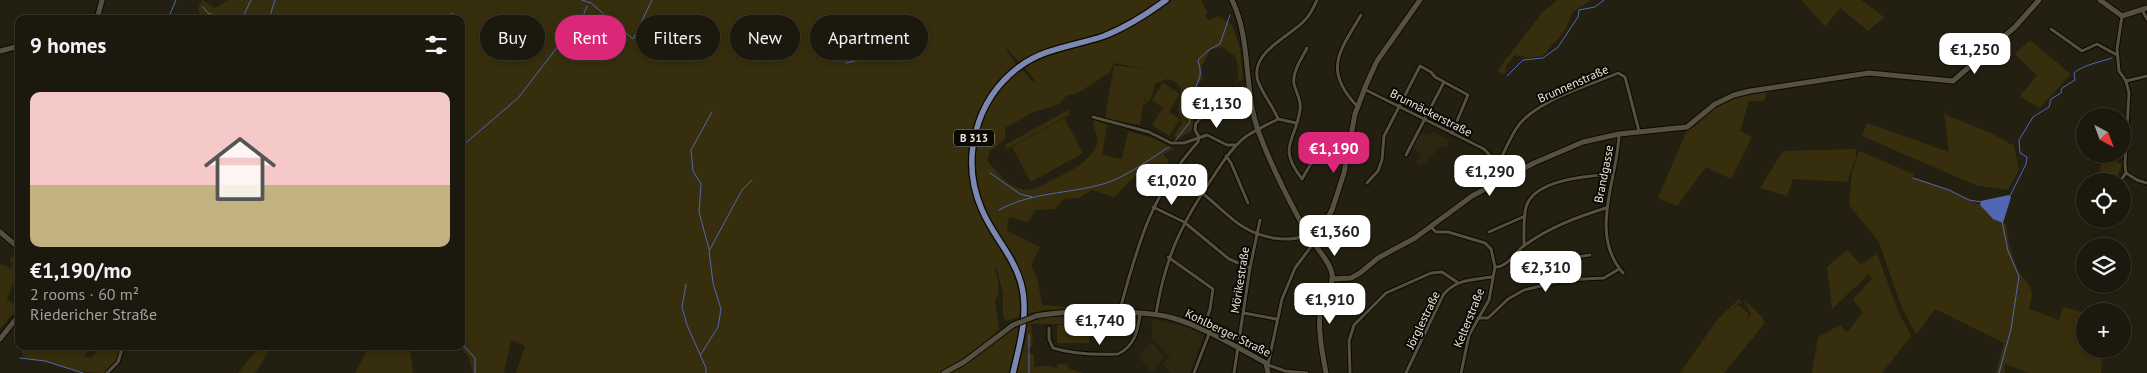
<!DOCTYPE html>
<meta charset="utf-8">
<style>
:root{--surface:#1b180d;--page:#28251b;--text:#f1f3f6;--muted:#a0a09d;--line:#39372e;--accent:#db2777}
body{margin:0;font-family:"PT Sans",sans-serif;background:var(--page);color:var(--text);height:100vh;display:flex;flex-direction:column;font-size:19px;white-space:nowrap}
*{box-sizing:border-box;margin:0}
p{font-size:16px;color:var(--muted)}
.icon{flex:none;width:28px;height:28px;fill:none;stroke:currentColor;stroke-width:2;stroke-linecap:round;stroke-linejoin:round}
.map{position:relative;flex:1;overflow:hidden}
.drawer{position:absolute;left:15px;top:15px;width:450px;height:335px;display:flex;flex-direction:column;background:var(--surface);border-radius:10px;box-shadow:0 2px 8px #0003,0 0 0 1px var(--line)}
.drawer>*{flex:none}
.top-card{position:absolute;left:480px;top:15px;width:475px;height:45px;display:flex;gap:10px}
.needle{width:32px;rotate:139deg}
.buttons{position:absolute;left:2076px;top:108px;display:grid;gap:10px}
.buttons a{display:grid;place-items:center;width:55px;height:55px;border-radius:50%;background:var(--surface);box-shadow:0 2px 8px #0003,0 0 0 1px var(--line);font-size:25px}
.price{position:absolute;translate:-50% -42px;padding:0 11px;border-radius:10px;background:#fff;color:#222;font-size:16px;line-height:32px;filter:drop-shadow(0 1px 2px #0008)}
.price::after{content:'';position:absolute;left:50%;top:30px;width:15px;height:11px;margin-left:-8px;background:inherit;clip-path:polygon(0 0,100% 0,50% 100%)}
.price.current{background:var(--accent);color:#fff}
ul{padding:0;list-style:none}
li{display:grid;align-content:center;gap:10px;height:265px;padding:0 15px}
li+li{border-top:1px solid var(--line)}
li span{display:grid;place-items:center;height:155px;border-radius:10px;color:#555}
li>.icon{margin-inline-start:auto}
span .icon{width:90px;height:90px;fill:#fffc;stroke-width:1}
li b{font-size:21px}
h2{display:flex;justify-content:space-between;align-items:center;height:60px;padding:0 15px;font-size:21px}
.pill{padding:0 18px;border-radius:22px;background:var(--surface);box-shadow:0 2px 8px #0003,0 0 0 1px var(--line);font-size:18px;line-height:45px}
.pill.current{background:var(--accent);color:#fff}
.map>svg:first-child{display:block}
</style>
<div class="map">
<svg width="2147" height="373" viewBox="0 0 2147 373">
<rect width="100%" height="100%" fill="#242011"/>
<g fill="#2d2610">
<path d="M 1420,132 L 1426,135 L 1433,132 L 1450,140 L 1447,146 L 1439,148 L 1426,162 L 1419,164 L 1417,162 L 1421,153 L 1412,147 Z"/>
<path d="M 1149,318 L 1186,327 L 1204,335 L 1190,373 L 1170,373 L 1163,364 L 1170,357 L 1152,338 L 1152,321 Z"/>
<path d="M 1152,342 L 1164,358 L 1152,372 L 1138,357 Z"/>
</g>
<g fill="#372e0d">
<path d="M 202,0 L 215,8 L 229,0 L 1161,0 C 1139,16 1118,28 1092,36 C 1067,45 1043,48 1020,63 L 1007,49 L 1006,50 L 1017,65 C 974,100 954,159 979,212 C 998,252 1021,267 1021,316 L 1006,321 L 1003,316 L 1003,295 L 997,268 L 995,268 L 998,281 L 998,294 L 995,301 L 999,329 L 981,347 L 984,350 L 1005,334 L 1021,325 L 1009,373 L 516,373 L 525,346 L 511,340 L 504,373 L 473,373 L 469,357 L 459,346 L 461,346 L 461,19 L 202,19 L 198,9 Z"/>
<path d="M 1172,0 L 1201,0 L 1207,12 L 1205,17 L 1209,21 L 1218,16 L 1232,25 L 1240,48 L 1243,78 L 1235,84 L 1239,76 L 1236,57 L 1222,47 L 1211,49 L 1202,66 L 1202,80 L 1194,90 L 1192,101 L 1194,123 L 1191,131 L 1178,139 L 1174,136 L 1182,123 L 1178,111 L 1181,89 L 1176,82 L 1167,79 L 1155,84 L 1151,98 L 1144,106 L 1146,90 L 1140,125 L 1105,119 L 1114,65 L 1150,70 L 1114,63 L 1110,72 L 1078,93 L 1066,96 L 1060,104 L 1032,113 L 1005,128 L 1005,139 L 990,151 L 987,161 C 1000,175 1013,194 1035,189 C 1053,179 1093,164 1097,143 C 1099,135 1092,129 1094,120 L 1107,125 L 1102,155 L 1122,159 L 1128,131 L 1153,138 L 1174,149 L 1163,154 L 1168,159 L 1169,165 L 1145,166 L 1114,197 L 1092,190 L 1079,198 L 1064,199 L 1055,209 L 1036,210 L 1028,222 L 1009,217 L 1007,231 L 1040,247 L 1031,265 L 1037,277 L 1042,305 L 1089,309 L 1046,310 L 1027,314 C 1027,267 1006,251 987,213 C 961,161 978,105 1021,69 L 1033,82 L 1035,80 L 1024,67 C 1048,53 1074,50 1101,40 C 1127,31 1149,16 1172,0 Z"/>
<path d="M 1557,0 L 1591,0 L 1573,12 L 1565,30 L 1544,55 L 1531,58 L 1515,55 L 1506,66 L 1505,74 L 1497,71 L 1543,12 Z"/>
<path d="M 1801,0 L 1861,0 L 1884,17 L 1868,31 L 1840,8 L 1825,26 Z"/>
<path d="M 2030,40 L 2071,74 L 2040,108 L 2020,96 L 2037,75 L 2015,54 Z"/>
<path d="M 1163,83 L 1180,94 L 1169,112 L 1180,119 L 1169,136 L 1152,125 L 1157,117 L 1159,118 L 1157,116 L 1163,108 L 1152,100 Z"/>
<path d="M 1767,92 L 1764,101 L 1749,101 L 1740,131 L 1752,137 L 1731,179 L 1706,167 L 1677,206 L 1658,198 L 1687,130 C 1698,127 1705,114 1714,108 C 1730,97 1748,95 1767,92 Z"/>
<path d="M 1068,110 L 1070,114 L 1007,149 L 1005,145 Z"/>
<path d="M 1944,111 L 1946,115 L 1991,133 L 2014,146 L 2019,170 L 2008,190 L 1978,186 L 1862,136 L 1867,123 L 1949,152 Z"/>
<path d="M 1064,118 L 1083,153 L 1031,182 L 1012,147 Z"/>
<path d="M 1856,149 L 1856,157 L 1847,182 L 1793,179 L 1787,196 L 1760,188 L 1783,151 Z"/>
<path d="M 1859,151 L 1914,174 L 1913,177 L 1950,190 L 1980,205 L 1993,219 L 2006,224 L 2009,245 L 2018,272 L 2030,286 L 2032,296 L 2029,309 L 2059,320 L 2063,307 L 2085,313 L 2085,349 L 2103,349 L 2101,373 L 2029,373 L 2005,364 L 2004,373 L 1996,373 L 2004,343 L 1935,309 L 1916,334 L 1901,306 L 1879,242 L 1849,205 L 1852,172 Z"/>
<path d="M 2104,158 L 2122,164 L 2116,181 L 2096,181 Z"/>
<path d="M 16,249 L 19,252 L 19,289 L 13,285 L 7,299 L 18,308 L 0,329 L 0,264 L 11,268 L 13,263 L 9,262 Z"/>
<path d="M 1847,250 L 1861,265 L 1877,254 L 1898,311 L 1911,336 L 1882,373 L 1812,373 L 1818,337 L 1840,325 L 1847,332 L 1863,313 L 1853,299 L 1872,279 L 1869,274 L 1832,309 L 1827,267 Z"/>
<path d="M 1739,299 L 1742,304 L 1738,303 L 1730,312 L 1738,305 L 1749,314 L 1747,320 L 1751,314 L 1743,299 L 1762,317 L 1765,323 L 1724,373 L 1680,373 L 1717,320 Z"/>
<path d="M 1112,316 L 1111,324 L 1031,324 L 1033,345 L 1026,352 L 1034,355 L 1034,367 L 1048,366 L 1057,368 L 1058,364 L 1066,364 L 1070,369 L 1083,373 L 1016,373 L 1026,340 L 1027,322 L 1047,317 Z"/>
<path d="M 1089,324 L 1089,343 L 1057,343 L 1057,325 Z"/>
<path d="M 20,346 L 93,346 L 83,357 L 92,357 L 101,346 L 122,346 L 117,361 L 106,373 C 80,373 71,369 47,362 C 39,360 31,360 23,357 Z"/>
<path d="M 260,346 L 272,346 L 255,373 L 238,373 Z"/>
<path d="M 369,346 L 410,350 L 413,373 L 355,373 Z"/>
</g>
<path fill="#5267b4" d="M 2009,195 L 2011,197 L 2003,223 L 1993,219 L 1980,205 L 1981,201 Z"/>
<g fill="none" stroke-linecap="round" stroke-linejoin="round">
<g stroke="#5267b4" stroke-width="1">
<path d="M 582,0 L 591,3 L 633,39 L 652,0"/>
<path d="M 203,7 L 208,13 L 228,19"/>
<path d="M 168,19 L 176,0"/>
<path d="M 242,19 L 251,0"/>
<path d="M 269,19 L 275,0"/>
<path d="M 451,19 L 452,13"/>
<path d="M 874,55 L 882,52"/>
<path d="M 846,63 L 868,58"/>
<path d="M 1507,76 L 1523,60 L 1543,58 L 1558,47 L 1578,17 L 1579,10 L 1595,7 L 1604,0"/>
<path d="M 1175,141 L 1190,122 C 1184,106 1195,92 1200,76 C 1201,71 1199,65 1198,60 L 1210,49 L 1220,44 L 1230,15"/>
<path d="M 461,147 L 518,98 L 566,36 L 579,26 L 587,6"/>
<path d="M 990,173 L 1020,194 L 1032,197"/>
<path d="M 1913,178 L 1949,190 L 1969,200 L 1982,202"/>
<path d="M 2010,196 L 2026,164 L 2027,157 L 2020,153 L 2019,140 L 2033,117 L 2049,107 L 2051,99 L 2061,93 L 2062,88 L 2075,80 L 2074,73 C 2085,64 2098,63 2112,58"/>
<path d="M 999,210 C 1031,192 1068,194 1103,184 C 1127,177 1148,160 1169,147"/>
<path d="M 709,249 L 699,212 L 701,184 L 693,171 L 691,150 L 712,112"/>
<path d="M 686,284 L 682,307 L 687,325 L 706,368 L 706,373"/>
<path d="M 461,343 L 475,358 L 475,373"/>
<path d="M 701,354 L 718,327 L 721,309 L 713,283 L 709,251 L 742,190 L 752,180"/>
<path d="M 20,358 L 45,361 L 83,373"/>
<path d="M 111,367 L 117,361"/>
<path d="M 1029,373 L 1029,335"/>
<path d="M 1999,373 L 2011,329 L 2019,276 L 2008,251 L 2002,221"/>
</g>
<defs>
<g id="street">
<path d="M 2142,10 L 2147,19"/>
<path d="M 2051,29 L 2082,51 L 2097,44 L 2117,55"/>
<path d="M 1307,48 C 1302,58 1292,72 1294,84 C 1296,92 1302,101 1300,110 C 1295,143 1277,146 1302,179 L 1313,160"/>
<path d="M 2126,81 L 2147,76"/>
<path d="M 1364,89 L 1484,149 L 1498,164 L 1500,180"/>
<path d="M 1358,107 C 1322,70 1340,51 1361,15"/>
<path d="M 1093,117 L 1149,132 L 1171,143 L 1184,143 L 1207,135 L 1227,145 L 1236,145"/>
<path d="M 1278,119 L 1296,123"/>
<path d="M 1619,134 C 1618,179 1588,233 1623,273"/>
<path d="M 1199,137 L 1195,130 L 1196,123 L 1233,89"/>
<path d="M 1406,155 L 1444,82"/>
<path d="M 1226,156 L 1231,163 L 1248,203"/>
<path d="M 1498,164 C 1504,153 1509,140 1516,129 C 1533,101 1589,86 1618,73 L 1625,77 L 1639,131"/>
<path d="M 2126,173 L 2137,180 L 2147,183"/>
<path d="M 2120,181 L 2126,173 L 2125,164 L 2129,93 L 2126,81 L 2119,71 L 2117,49 L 2122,16"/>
<path d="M 1367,183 L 1378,171 L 1382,160 L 1384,136 L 1420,66 L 1431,72 L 1435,77 L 1468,95 L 1452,133"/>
<path d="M 1202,193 C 1228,213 1239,232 1273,238 C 1285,240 1295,240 1307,235"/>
<path d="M 1153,207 L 1184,222 L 1229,259 L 1250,268"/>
<path d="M 1431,227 L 1436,232 L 1448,232 L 1485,243 L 1491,249 L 1495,267 L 1489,300 L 1469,335 L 1461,373"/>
<path d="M 1489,232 L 1525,216"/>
<path d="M 1524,246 C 1524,234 1523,219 1526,207 C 1534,179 1588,176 1613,174"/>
<path d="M 1516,254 L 1546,262 L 1590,255"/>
<path d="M 1168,257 L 1213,289 L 1210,309 L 1203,330"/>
<path d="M 1495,267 C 1507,268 1516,251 1525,245 C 1550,227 1577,217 1606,208"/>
<path d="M 1121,306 C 1138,243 1153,191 1198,142 L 1199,137"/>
<path d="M 1244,313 L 1276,319"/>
<path d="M 1156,314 C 1165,258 1181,224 1213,177 C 1222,163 1231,149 1244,138 C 1253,131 1267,125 1278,119 C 1273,106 1263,95 1258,81 C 1249,52 1291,36 1305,20 C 1311,14 1314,7 1317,0"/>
<path d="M 1478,318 L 1488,318 L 1508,299 L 1524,290 L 1565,280 L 1604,278 L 1619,269"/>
<path d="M 1049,328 L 1049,339 L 1053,348 C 1073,354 1097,355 1118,354 C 1135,346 1138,330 1140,314"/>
<path d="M 107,373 L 118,362 L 123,346"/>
<path d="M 1194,373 L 1209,334"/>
<path d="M 1234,373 L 1250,268 L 1260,220"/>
<path d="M 1307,373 L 1285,371 L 1268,365 L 1282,299 L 1295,268 L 1313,244"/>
<path d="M 1350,373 L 1349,341 L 1354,325 L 1386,293 L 1431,273 L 1442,272 L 1457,282"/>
<path d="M 1406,373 L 1443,295 C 1456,279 1472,280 1492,277"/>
</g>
<g id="secondary">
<path d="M 1232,0 C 1252,41 1243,91 1259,133 C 1272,168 1290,203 1308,235 C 1315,247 1330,261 1332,274 C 1334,287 1323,294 1321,305 C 1317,327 1322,351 1326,373"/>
<path d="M 2100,0 L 2122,16 L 2147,8"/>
<path d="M 97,19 L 102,0"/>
<path d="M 0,51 L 19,46"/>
<path d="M 0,232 L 19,248"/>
<path d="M 1313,244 L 1332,210 L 1344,173 L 1355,114 L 1366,85 L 1377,61 L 1420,0"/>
<path d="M 1332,279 L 1351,278 L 1360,273 L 1378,258 L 1415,238 L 1472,196 L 1534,163 L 1583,142 L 1619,134 L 1687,127 L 1715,104 L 1734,95 L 1750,91 L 1869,73 L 1953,81 L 2015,27 L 2039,0"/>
<path d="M 1036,316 C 1064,310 1146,310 1173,318 C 1204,327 1238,348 1266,363 L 1268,373"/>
<path d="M 0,339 L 19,315"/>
<path d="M 944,373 L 964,362 L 1013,325"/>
</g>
<path id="primary" d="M 1013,373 C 1020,343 1029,314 1021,283 C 1013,255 993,236 982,210 C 960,160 975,100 1019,67 C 1044,48 1075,46 1104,36 C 1127,27 1147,14 1166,0"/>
</defs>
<use href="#street" stroke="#0d0901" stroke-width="5"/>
<use href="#secondary" stroke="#0d0901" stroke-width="7"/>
<use href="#primary" stroke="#0d0901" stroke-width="8"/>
<use href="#street" stroke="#555040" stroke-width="3"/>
<use href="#secondary" stroke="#555040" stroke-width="5"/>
<use href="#primary" stroke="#7c88b2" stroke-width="5.5"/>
<defs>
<path id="secondary-bridge" d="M 1013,325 L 1036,316"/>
</defs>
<use href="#secondary-bridge" stroke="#0d0901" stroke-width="7" stroke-linecap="butt"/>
<use href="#secondary-bridge" stroke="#555040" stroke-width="5"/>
</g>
<g text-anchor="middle" stroke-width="4" stroke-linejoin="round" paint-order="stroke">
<rect fill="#0b0904" stroke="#a6a49b" stroke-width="1" x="954" y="129.5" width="40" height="17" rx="4"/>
<g font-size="11" font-weight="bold" fill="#e9e6dc">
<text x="974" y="142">B 313</text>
</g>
<g font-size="12" fill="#e9e6dc" stroke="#0b0904">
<text transform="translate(1573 84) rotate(-24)" y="4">Brunnenstraße</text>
<text transform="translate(1431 113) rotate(27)" y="4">Brunnäckerstraße</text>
<text transform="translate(1604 174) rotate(-79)" y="4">Brandgasse</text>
<text transform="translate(1240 280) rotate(-81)" y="4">Mörikestraße</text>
<text transform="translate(1469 318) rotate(-68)" y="4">Kelterstraße</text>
<text transform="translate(1423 320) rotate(-64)" y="4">Jörglestraße</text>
<text transform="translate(1228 333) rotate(26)" y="4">Kohlberger Straße</text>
</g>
</g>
</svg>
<div class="buttons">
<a><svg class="needle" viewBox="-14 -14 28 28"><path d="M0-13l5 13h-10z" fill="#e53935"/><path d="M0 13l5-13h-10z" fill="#a0a09d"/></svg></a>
<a><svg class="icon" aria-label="locate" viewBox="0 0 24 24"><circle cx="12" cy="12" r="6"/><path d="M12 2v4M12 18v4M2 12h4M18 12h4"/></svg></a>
<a><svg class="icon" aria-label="layers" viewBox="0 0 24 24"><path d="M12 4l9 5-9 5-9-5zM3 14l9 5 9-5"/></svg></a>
<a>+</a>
</div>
<b class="price" style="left:1975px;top:75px">€1,250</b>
<b class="price" style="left:1217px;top:129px">€1,130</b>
<b class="price current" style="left:1334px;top:174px">€1,190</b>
<b class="price" style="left:1490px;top:197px">€1,290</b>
<b class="price" style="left:1172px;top:206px">€1,020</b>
<b class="price" style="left:1335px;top:257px">€1,360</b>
<b class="price" style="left:1546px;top:293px">€2,310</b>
<b class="price" style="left:1330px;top:325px">€1,910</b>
<b class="price" style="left:1100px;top:346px">€1,740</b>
<div class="top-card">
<a class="pill">Buy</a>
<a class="pill current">Rent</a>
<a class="pill">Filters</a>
<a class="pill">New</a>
<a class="pill">Apartment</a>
</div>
<section class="drawer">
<h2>9 homes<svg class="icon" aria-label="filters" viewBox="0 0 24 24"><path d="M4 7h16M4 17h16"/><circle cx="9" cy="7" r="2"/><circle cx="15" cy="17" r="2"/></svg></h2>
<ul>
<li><span style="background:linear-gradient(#f6c9c9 60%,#c2b280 0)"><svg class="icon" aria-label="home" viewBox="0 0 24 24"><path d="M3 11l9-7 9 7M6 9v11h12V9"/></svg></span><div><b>€1,190/mo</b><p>2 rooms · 60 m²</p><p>Riedericher Straße</p></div></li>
</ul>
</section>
</div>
